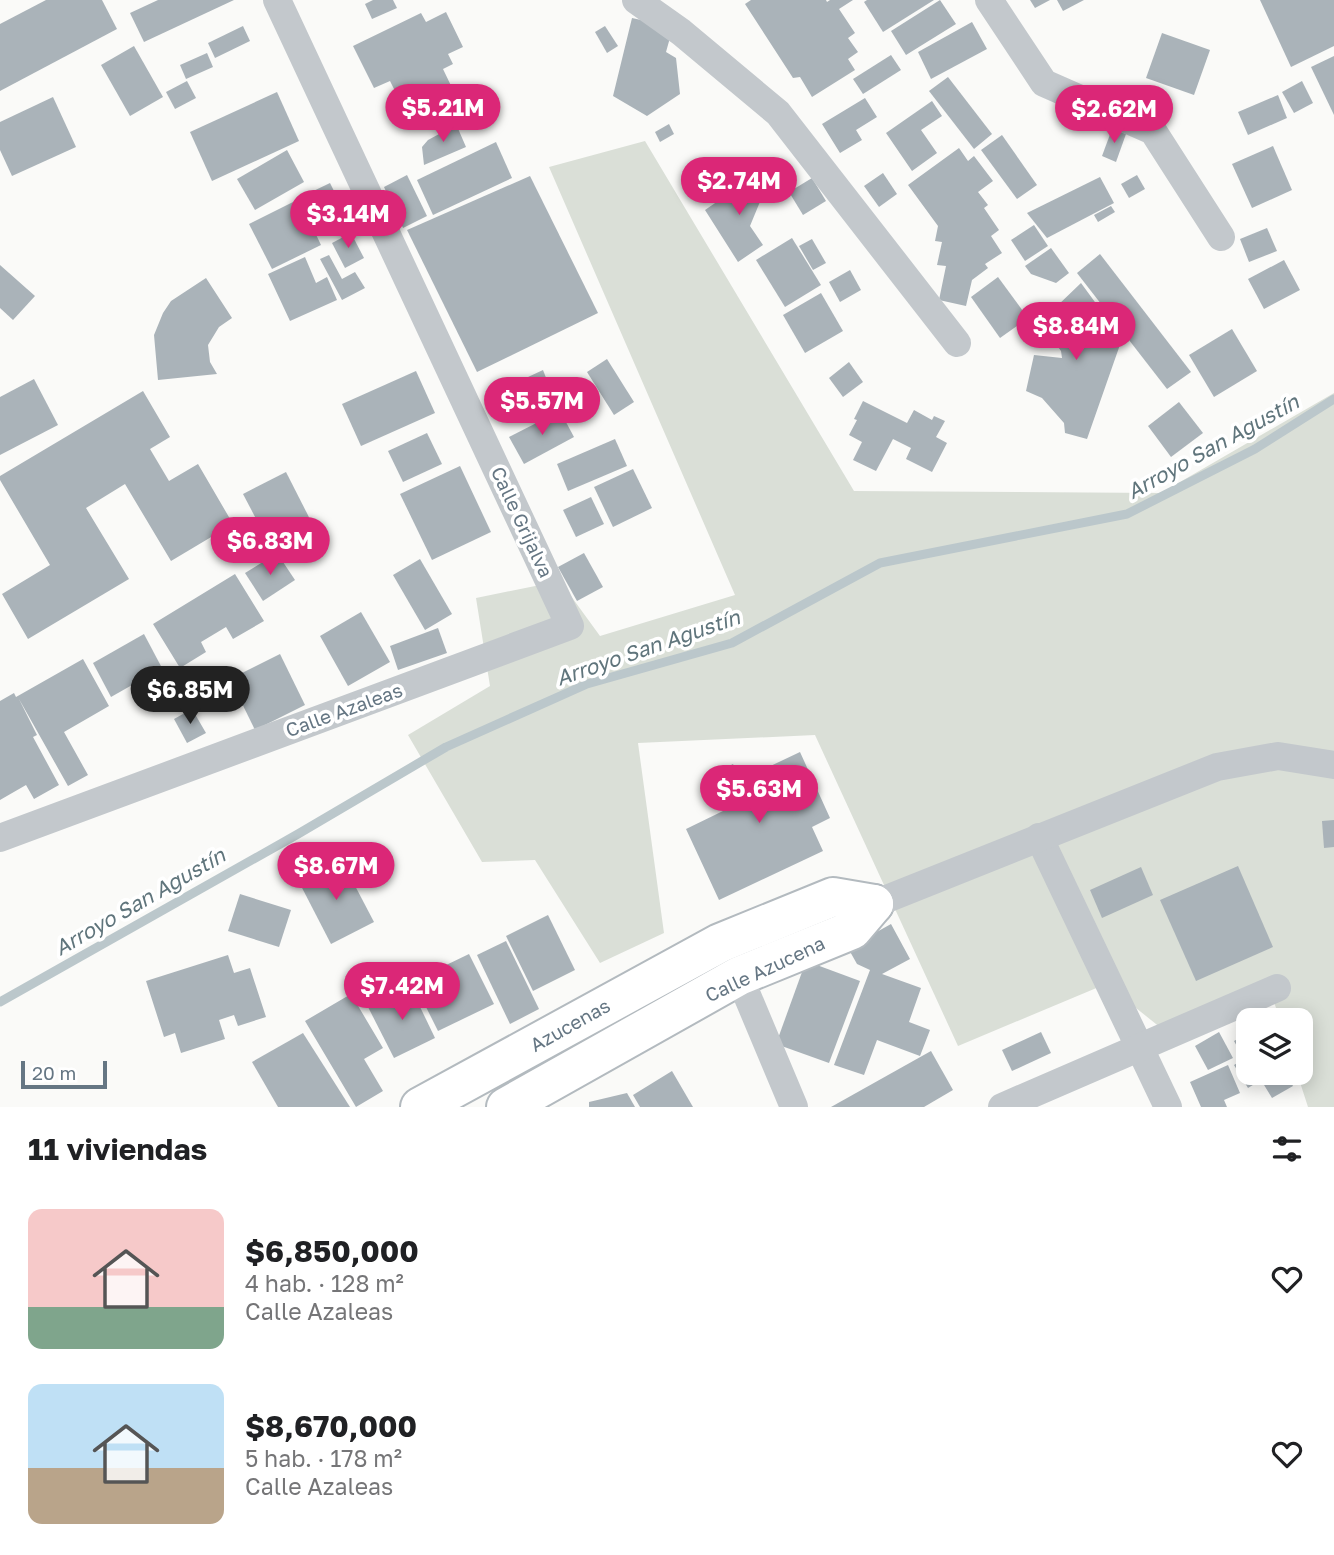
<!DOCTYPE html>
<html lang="es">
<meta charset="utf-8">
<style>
:root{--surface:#fff;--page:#f2f2f2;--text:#202124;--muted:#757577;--accent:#db2777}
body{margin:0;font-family:"Golos Text",sans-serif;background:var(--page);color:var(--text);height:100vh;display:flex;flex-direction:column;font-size:26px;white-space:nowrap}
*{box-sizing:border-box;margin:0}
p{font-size:23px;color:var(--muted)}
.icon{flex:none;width:38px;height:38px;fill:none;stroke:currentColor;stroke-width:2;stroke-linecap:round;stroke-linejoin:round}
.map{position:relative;height:1107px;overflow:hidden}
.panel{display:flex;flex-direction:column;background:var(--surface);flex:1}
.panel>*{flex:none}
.tools{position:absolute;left:1236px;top:1008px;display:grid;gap:14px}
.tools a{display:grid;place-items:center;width:77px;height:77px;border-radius:14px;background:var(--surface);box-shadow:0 4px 18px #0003;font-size:35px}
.scale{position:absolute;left:21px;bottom:18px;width:86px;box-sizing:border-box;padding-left:7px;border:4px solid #657683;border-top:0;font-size:19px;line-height:24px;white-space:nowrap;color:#657683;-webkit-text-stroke:5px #fff;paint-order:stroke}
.price{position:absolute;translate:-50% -60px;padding:0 16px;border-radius:24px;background:var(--accent);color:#fff;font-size:23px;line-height:46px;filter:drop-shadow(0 2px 4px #0008)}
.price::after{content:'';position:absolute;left:50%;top:42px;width:21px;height:16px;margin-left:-10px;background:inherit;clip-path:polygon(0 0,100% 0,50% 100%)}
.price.active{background:#222;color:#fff}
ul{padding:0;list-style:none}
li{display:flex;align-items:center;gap:21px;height:175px;padding:0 28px}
li span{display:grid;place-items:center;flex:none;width:196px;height:140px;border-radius:14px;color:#555}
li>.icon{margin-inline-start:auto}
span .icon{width:84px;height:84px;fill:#fffc;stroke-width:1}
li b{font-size:30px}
h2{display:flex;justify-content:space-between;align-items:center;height:84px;padding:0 28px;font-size:30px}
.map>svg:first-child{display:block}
</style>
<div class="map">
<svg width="1334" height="1107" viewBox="0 0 1334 1107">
<rect width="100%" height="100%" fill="#fafaf8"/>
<path fill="#dadfd7" d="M 645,141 L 854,491 L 1161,493 L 1334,393 L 1334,1107 L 1308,1107 L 1297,1073 L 1300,1073 L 1300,1020 L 1280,1020 L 1271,993 L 1161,1028 L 1106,984 L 958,1046 L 815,735 L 638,743 L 664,933 L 600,963 L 535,860 L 482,862 L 408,735 L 490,686 L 476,598 L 560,581 L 600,636 L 735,595 L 549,167 Z"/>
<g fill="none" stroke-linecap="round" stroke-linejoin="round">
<path stroke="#bbc7cb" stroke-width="9" d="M 0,1002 L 298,834 L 446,747 L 587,684 L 732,643 L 880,563 L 1127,514 L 1255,449 L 1334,399"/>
</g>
<g fill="#aab3b9">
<path d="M 46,0 L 102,0 L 117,29 L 0,91 L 0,24 Z"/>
<path d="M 158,0 L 234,0 L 144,42 L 130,13 Z"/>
<path d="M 373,0 L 393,0 L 397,8 L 372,19 L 365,4 Z"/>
<path d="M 751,0 L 826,0 L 827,2 L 830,0 L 853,0 L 839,9 L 855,33 L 848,38 L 858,52 L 848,59 L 855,70 L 812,97 L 800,77 L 793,78 L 745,4 Z"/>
<path d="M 867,0 L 934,0 L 883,32 L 864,2 Z"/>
<path d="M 940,0 L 956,24 L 906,55 L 891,31 Z"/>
<path d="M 1030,0 L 1050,0 L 1035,8 Z"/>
<path d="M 1057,0 L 1084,0 L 1063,11 Z"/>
<path d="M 1260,0 L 1334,0 L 1334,46 L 1291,67 Z"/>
<path d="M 446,12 L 463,47 L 448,54 L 453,64 L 443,69 L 455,94 L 434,104 L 426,89 L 410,97 L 417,111 L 398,120 L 390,105 L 400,101 L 390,81 L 374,88 L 353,46 L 421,13 L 426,22 Z"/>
<path d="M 632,18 L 673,27 L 666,52 L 676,58 L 680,94 L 647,116 L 613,96 Z"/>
<path d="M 972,22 L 987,49 L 931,79 L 918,52 Z"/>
<path d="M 243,26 L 250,41 L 215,58 L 208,43 Z"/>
<path d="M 605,26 L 618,46 L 607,53 L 595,32 Z"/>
<path d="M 1162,33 L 1210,50 L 1194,95 L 1146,78 Z"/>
<path d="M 134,46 L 163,97 L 130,116 L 101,65 Z"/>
<path d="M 207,53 L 213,67 L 186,79 L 180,65 Z"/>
<path d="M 891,55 L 901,70 L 863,94 L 853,79 Z"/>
<path d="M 1334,56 L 1334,115 L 1311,67 Z"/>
<path d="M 948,77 L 992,134 L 974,149 L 929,91 Z"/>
<path d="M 187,81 L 196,98 L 175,109 L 166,92 Z"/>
<path d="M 1302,81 L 1313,103 L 1294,113 L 1282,92 Z"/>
<path d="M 277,92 L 299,141 L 212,181 L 190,132 Z"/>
<path d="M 1278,95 L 1287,118 L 1248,135 L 1238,112 Z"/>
<path d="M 53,97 L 76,147 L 12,176 L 0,150 L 0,122 Z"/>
<path d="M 865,98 L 877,117 L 856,130 L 862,140 L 840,153 L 822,124 Z"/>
<path d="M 932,101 L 942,116 L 921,130 L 937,153 L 912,171 L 886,133 Z"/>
<path d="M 453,117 L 466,147 L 424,165 L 422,147 L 428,140 L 441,133 Z"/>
<path d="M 669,124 L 674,134 L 660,142 L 655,132 Z"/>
<path d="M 1112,129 L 1126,134 L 1116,162 L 1102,156 Z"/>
<path d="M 1002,135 L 1037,185 L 1017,199 L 981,150 Z"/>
<path d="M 496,142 L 512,178 L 433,215 L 417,180 Z"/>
<path d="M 1273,146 L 1292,190 L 1252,208 L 1232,164 Z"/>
<path d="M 959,148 L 968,161 L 974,156 L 993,181 L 978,192 L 988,205 L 984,208 L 999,230 L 991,236 L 1002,253 L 985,264 L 988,268 L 972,280 L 966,306 L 939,300 L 946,266 L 937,265 L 942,242 L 935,241 L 938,226 L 908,185 Z"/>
<path d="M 287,150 L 304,182 L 255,210 L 237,179 Z"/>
<path d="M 883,173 L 897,194 L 879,207 L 864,186 Z"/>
<path d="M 757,174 L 766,187 L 750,226 L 763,245 L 738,262 L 705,210 Z"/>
<path d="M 407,175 L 427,216 L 403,228 L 384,187 Z"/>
<path d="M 1137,175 L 1145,189 L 1129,198 L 1121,184 Z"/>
<path d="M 530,176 L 598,313 L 477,372 L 407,230 Z"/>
<path d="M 1100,177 L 1114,203 L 1047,238 L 1027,213 Z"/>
<path d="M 812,178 L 826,201 L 803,215 L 789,192 Z"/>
<path d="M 330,183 L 346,215 L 319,228 L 303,196 Z"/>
<path d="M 299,199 L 321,245 L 272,269 L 249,224 Z"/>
<path d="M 1111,206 L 1115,212 L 1098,222 L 1094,215 Z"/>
<path d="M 1034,225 L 1048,246 L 1025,261 L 1011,240 Z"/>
<path d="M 1267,228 L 1277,251 L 1249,262 L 1240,239 Z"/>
<path d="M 351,233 L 364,258 L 345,268 L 332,243 Z"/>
<path d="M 792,238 L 821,285 L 785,307 L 756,260 Z"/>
<path d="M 812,239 L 826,263 L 813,270 L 799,246 Z"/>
<path d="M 1051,248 L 1069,273 L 1056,283 L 1031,274 L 1025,266 Z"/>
<path d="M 1100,254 L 1191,372 L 1167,389 L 1077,273 Z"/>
<path d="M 329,255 L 342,279 L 355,272 L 365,288 L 342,300 L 320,259 Z"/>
<path d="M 305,257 L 316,283 L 327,277 L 337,300 L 290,321 L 268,274 Z"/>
<path d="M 1284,260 L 1300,290 L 1264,309 L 1248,279 Z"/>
<path d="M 0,265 L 35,296 L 13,320 L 0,308 Z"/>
<path d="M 850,270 L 861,290 L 840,302 L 829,282 Z"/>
<path d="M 998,277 L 1028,318 L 1000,338 L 971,297 Z"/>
<path d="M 206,278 L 232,318 L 219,327 L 208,345 L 210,362 L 217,374 L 158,380 L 154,335 L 163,313 L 171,301 Z"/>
<path d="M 1081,283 L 1122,339 L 1087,439 L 1065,433 L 1064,423 L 1042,398 L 1026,391 L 1034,355 L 1062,358 L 1061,351 L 1042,325 L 1058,312 L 1056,307 Z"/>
<path d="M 821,293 L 843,331 L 805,353 L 783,315 Z"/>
<path d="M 1232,329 L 1257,371 L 1214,397 L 1189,355 Z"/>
<path d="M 607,359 L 634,402 L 614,415 L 587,372 Z"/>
<path d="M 849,362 L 863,382 L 843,397 L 829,378 Z"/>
<path d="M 543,370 L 550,388 L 521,401 L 513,384 Z"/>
<path d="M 416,371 L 435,413 L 361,446 L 342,404 Z"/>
<path d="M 34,379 L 58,425 L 0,455 L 0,397 Z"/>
<path d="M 143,391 L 170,437 L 150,449 L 169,481 L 198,464 L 233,524 L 171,561 L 125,484 L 86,508 L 129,579 L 28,639 L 2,594 L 50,565 L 0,480 L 0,476 Z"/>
<path d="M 863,401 L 907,423 L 914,410 L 932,420 L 934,416 L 945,421 L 936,437 L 947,443 L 932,472 L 906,459 L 911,448 L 893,439 L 876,471 L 853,460 L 862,442 L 849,435 L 857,420 L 854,419 Z"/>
<path d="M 1179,402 L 1203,433 L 1171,457 L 1148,426 Z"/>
<path d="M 560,411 L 574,437 L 524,464 L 509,437 Z"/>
<path d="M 427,433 L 442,464 L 403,482 L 388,451 Z"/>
<path d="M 615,439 L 627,466 L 568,491 L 557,464 Z"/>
<path d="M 460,466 L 491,532 L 432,560 L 400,494 Z"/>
<path d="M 633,469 L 652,508 L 613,527 L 594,487 Z"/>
<path d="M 286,472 L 315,529 L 273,551 L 243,494 Z"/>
<path d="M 591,497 L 604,524 L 576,537 L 563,510 Z"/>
<path d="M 277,553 L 295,580 L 263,601 L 245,573 Z"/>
<path d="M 584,553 L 603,587 L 577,601 L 558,567 Z"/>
<path d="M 420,559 L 452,614 L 425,630 L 393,575 Z"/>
<path d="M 235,574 L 264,621 L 233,639 L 226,627 L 201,642 L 206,652 L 180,668 L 153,624 Z"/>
<path d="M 361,612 L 390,662 L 348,686 L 320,636 Z"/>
<path d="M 438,628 L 447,653 L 398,670 L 390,646 Z"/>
<path d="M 144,634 L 162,668 L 111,697 L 93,663 Z"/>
<path d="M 280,654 L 305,705 L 255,730 L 230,679 Z"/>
<path d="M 83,659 L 109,706 L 64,732 L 88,775 L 68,786 L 19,699 L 37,735 L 33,737 L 59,785 L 34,799 L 26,785 L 0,800 L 0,701 L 14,693 L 16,697 Z"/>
<path d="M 192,709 L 206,733 L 187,743 L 174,719 Z"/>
<path d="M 800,752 L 830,818 L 812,827 L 823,851 L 719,900 L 686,829 L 723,811 L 707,777 L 733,764 L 741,780 Z"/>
<path d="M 1334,820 L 1334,847 L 1324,848 L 1322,821 Z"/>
<path d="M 341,859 L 374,922 L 331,944 L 299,882 Z"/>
<path d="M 1238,866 L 1273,947 L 1196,981 L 1160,900 Z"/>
<path d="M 1141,867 L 1153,895 L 1102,918 L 1090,890 Z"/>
<path d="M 240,894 L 291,910 L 279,947 L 228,931 Z"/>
<path d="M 548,915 L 575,970 L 533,991 L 506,936 Z"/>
<path d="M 891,924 L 910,959 L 882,974 L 921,988 L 909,1022 L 930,1030 L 920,1056 L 877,1040 L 864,1075 L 834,1065 L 870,970 L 857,964 L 848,948 Z"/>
<path d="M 506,941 L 539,1009 L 510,1024 L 477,955 Z"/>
<path d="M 469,954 L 494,1004 L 438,1031 L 413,981 Z"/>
<path d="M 228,955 L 234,973 L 250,968 L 266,1017 L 238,1026 L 234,1015 L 219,1020 L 225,1039 L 181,1053 L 175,1033 L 164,1037 L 146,981 Z"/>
<path d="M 806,961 L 860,981 L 829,1063 L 776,1044 Z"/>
<path d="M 410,986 L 435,1038 L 394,1058 L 368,1007 Z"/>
<path d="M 351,994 L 383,1048 L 364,1059 L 383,1091 L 356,1107 L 305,1021 Z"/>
<path d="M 1041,1032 L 1051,1053 L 1012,1071 L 1002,1050 Z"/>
<path d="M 1219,1032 L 1233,1058 L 1208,1070 L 1195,1046 Z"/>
<path d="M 303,1033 L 350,1107 L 278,1107 L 252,1062 Z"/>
<path d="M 1248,1033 L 1248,1073 L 1286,1073 L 1293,1086 L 1272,1098 L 1261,1080 L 1248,1088 L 1234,1065 L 1244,1059 L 1234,1041 Z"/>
<path d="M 931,1051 L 953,1090 L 924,1107 L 831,1107 Z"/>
<path d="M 1228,1065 L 1240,1093 L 1224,1100 L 1227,1107 L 1201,1107 L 1190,1082 Z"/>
<path d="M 672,1071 L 693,1107 L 640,1107 L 633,1095 Z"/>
<path d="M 627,1093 L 635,1107 L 589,1107 L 589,1102 Z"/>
</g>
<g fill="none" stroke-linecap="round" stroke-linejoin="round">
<defs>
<g id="secondary">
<path d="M 420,1107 L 720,943 L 833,897 L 874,904"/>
<path d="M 506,1107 L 739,976 L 852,930 L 874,904"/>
</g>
</defs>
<use href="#secondary" stroke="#b3babf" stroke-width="42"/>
<g stroke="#c3c8cc" stroke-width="28">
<path d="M 636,0 L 681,32 L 778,113 L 957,343"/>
<path d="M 989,0 L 1044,83 L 1153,131 L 1221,237"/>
<path d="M 1039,837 L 1168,1107"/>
<path d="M 0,838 L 570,626 L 277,0"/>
<path d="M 874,904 L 1217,767 L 1278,756 L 1334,765"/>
<path d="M 729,959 L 739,976 L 794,1107"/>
<path d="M 1002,1107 L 1277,988"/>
</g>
<use href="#secondary" stroke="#fff" stroke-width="38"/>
</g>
<g text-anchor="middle" stroke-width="7" stroke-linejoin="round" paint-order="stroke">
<g font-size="19" fill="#657683" stroke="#fff">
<text transform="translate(522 522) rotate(65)" y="7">Calle Grijalva</text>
<text transform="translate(344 710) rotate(-20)" y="7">Calle Azaleas</text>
<text transform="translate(765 969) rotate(-25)" y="7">Calle Azucena</text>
<text transform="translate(570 1025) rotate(-29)" y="7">Azucenas</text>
</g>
<g font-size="21" font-style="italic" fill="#60757c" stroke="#fff">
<text transform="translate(1213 447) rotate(-29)" y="7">Arroyo San Agustín</text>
<text transform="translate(648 648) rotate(-19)" y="7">Arroyo San Agustín</text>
<text transform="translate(140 902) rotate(-30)" y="7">Arroyo San Agustín</text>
</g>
</g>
</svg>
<div class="tools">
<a><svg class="icon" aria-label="layers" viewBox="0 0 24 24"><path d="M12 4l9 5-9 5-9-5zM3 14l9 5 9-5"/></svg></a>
</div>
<div class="scale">20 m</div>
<b class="price" style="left:443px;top:144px">$5.21M</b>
<b class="price" style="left:1114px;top:145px">$2.62M</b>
<b class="price" style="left:739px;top:217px">$2.74M</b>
<b class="price" style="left:348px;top:250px">$3.14M</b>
<b class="price" style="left:1076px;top:362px">$8.84M</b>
<b class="price" style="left:542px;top:437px">$5.57M</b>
<b class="price" style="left:270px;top:577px">$6.83M</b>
<b class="price active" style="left:190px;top:726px">$6.85M</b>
<b class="price" style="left:759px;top:825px">$5.63M</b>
<b class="price" style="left:336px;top:902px">$8.67M</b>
<b class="price" style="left:402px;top:1022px">$7.42M</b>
</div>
<section class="panel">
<h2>11 viviendas<svg class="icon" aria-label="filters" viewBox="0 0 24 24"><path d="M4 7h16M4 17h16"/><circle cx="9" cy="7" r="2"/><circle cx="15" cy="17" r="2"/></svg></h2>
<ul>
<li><span style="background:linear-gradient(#f6c9c9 70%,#7fa58c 0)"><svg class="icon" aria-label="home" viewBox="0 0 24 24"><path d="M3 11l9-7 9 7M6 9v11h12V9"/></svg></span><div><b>$6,850,000</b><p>4 hab. · 128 m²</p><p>Calle Azaleas</p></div><svg class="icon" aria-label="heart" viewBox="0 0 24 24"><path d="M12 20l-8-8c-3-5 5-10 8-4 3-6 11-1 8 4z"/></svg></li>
<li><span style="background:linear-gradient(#bfe0f5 60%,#b9a48a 0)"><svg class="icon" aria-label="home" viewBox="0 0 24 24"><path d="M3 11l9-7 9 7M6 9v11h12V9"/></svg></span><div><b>$8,670,000</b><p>5 hab. · 178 m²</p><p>Calle Azaleas</p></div><svg class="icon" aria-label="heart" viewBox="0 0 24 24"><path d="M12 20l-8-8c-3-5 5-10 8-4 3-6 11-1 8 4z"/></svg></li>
</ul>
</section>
